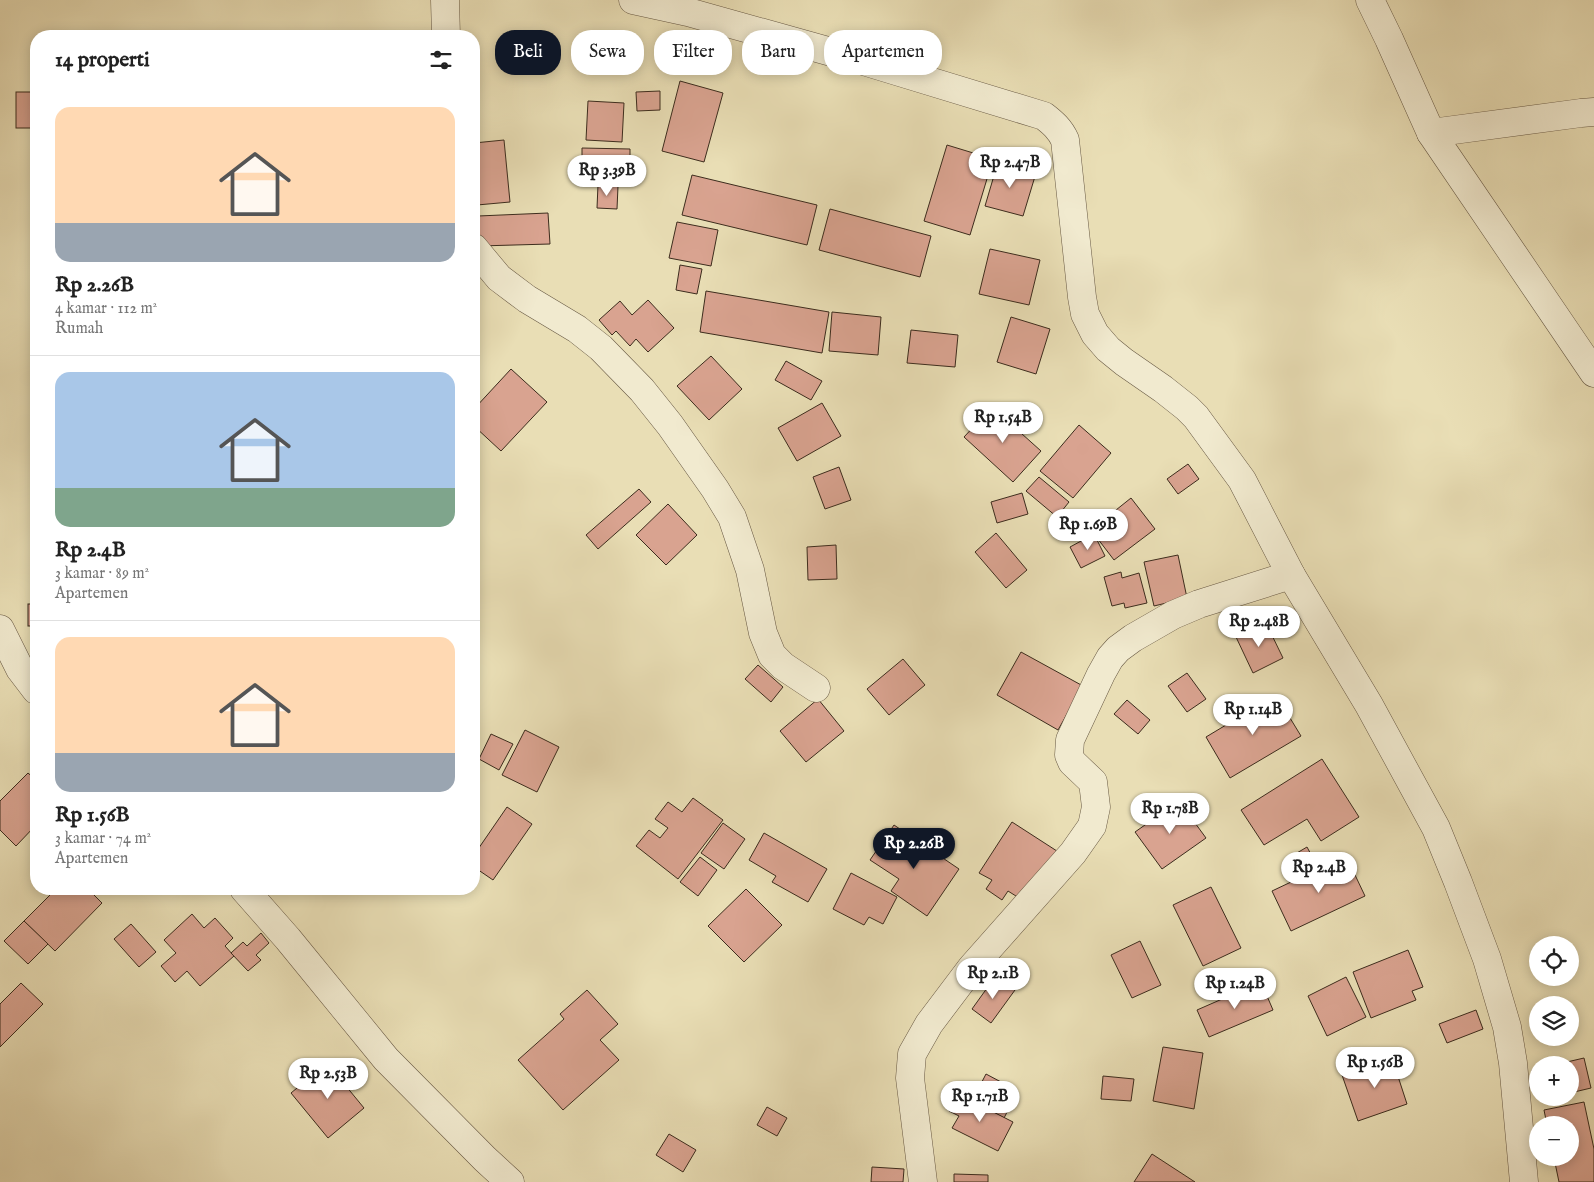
<!DOCTYPE html>
<html lang="id">
<meta charset="utf-8">
<style>
:root{--surface:#fff;--page:#f2f2f2;--text:#222;--muted:#767676;--line:#e0e0e0;--accent:#111827}
body{margin:0;font-family:"IM FELL English",serif;background:var(--page);color:var(--text);height:100vh;display:flex;flex-direction:column;font-size:19px;white-space:nowrap}
*{box-sizing:border-box;margin:0}
p{font-size:16px;color:var(--muted)}
.icon{flex:none;width:28px;height:28px;fill:none;stroke:currentColor;stroke-width:2;stroke-linecap:round;stroke-linejoin:round}
.map{position:relative;flex:1;overflow:hidden}
.panel{position:absolute;left:30px;top:30px;width:450px;height:865px;display:flex;flex-direction:column;background:var(--surface);border-radius:20px;box-shadow:0 2px 12px #0003}
.panel>*{flex:none}
.banner{position:absolute;left:495px;top:30px;width:475px;height:45px;display:flex;gap:10px}
.buttons{position:absolute;left:1529px;top:936px;display:grid;gap:10px}
.buttons a{display:grid;place-items:center;width:50px;height:50px;border-radius:50%;background:var(--surface);box-shadow:0 2px 12px #0003;font-size:25px}
.price{position:absolute;translate:-50% -42px;padding:0 11px;border-radius:18px;background:#fff;color:#222;font-size:16px;line-height:32px;filter:drop-shadow(0 1px 2px #0008)}
.price::after{content:'';position:absolute;left:50%;top:30px;width:15px;height:11px;margin-left:-8px;background:inherit;clip-path:polygon(0 0,100% 0,50% 100%)}
.price.current{background:var(--accent);color:#fff}
ul{padding:0;list-style:none}
li{display:grid;align-content:center;gap:10px;height:265px;padding:0 25px}
li+li{border-top:1px solid var(--line)}
li span{display:grid;place-items:center;height:155px;border-radius:15px;color:#555}
li>.icon{margin-inline-start:auto}
span .icon{width:90px;height:90px;fill:#fffc;stroke-width:1}
li b{font-size:21px}
h2{display:flex;justify-content:space-between;align-items:center;height:60px;padding:0 25px;font-size:21px}
.pill{padding:0 18px;border-radius:20px;background:var(--surface);box-shadow:0 2px 12px #0003;font-size:18px;line-height:45px}
.pill.current{background:var(--accent);color:#fff}
.map>svg:first-child{display:block}
</style>
<div class="map">
<svg width="1594" height="1182" viewBox="0 0 1594 1182">
<rect width="100%" height="100%" fill="#e9deb5"/>
<filter id="stains"><feTurbulence type="fractalNoise" baseFrequency=".004" numOctaves="4"/><feColorMatrix values="0 0 0 0 .2 0 0 0 0 .09 0 0 0 0 .02 0 0 0 .5 -.17"/></filter>
<radialGradient id="worn" r=".72"><stop offset=".6" stop-color="#630" stop-opacity="0"/><stop offset="1" stop-color="#630" stop-opacity=".3"/></radialGradient>
<g fill="#d9a390" stroke="#3c2c1d">
<path d="M 680,81 L 723,93 L 704,162 L 662,151 Z"/>
<path d="M 660,91 L 660,110 L 637,111 L 636,92 Z"/>
<rect x="16" y="92" width="20" height="36"/>
<path d="M 588,101 L 624,103 L 622,142 L 586,140 Z"/>
<path d="M 504,140 L 510,202 L 477,205 L 474,167 L 474,143 Z"/>
<path d="M 947,145 L 993,159 L 970,235 L 924,221 Z"/>
<path d="M 582,148 L 630,149 L 630,184 L 599,183 L 599,171 L 582,170 Z"/>
<path d="M 998,162 L 1036,173 L 1023,216 L 985,206 Z"/>
<path d="M 692,175 L 817,205 L 807,245 L 682,215 Z"/>
<path d="M 598,185 L 618,186 L 617,209 L 597,208 Z"/>
<path d="M 830,209 L 931,236 L 920,277 L 819,250 Z"/>
<path d="M 548,213 L 550,244 L 479,246 L 478,216 Z"/>
<path d="M 677,222 L 718,230 L 711,266 L 669,258 Z"/>
<path d="M 990,249 L 1040,260 L 1029,305 L 979,294 Z"/>
<path d="M 680,265 L 702,269 L 697,294 L 676,290 Z"/>
<path d="M 706,291 L 829,312 L 822,353 L 700,332 Z"/>
<path d="M 648,300 L 674,328 L 648,352 L 636,339 L 630,346 L 616,331 L 612,335 L 599,320 L 620,301 L 632,315 Z"/>
<path d="M 832,312 L 881,317 L 878,355 L 829,351 Z"/>
<path d="M 1011,317 L 1050,329 L 1036,374 L 997,362 Z"/>
<path d="M 911,330 L 958,335 L 955,367 L 907,363 Z"/>
<path d="M 711,356 L 742,389 L 709,420 L 677,386 Z"/>
<path d="M 786,361 L 822,381 L 811,400 L 775,380 Z"/>
<path d="M 511,369 L 547,402 L 501,451 L 474,426 L 474,409 Z"/>
<path d="M 822,403 L 841,436 L 797,461 L 778,428 Z"/>
<path d="M 992,407 L 1041,451 L 1013,482 L 964,437 Z"/>
<path d="M 1079,425 L 1111,453 L 1073,498 L 1040,471 Z"/>
<path d="M 1188,464 L 1199,479 L 1178,494 L 1167,479 Z"/>
<path d="M 839,467 L 851,500 L 825,509 L 813,477 Z"/>
<path d="M 1039,477 L 1069,502 L 1057,517 L 1026,491 Z"/>
<path d="M 639,489 L 651,502 L 598,549 L 586,535 Z"/>
<path d="M 1022,493 L 1028,514 L 997,523 L 991,502 Z"/>
<path d="M 1131,498 L 1155,529 L 1114,560 L 1091,530 Z"/>
<path d="M 668,504 L 697,535 L 666,565 L 636,535 Z"/>
<path d="M 996,533 L 1027,570 L 1006,588 L 975,552 Z"/>
<path d="M 1094,534 L 1105,556 L 1081,568 L 1070,547 Z"/>
<path d="M 836,545 L 837,579 L 808,580 L 807,547 Z"/>
<path d="M 1178,555 L 1187,598 L 1154,606 L 1144,562 Z"/>
<path d="M 1121,572 L 1122,578 L 1139,573 L 1147,603 L 1125,608 L 1124,603 L 1112,606 L 1104,577 Z"/>
<rect x="28" y="604" width="8" height="22"/>
<path d="M 1266,623 L 1283,658 L 1253,673 L 1236,637 Z"/>
<path d="M 1021,652 L 1083,686 L 1058,730 L 997,695 Z"/>
<path d="M 903,659 L 925,685 L 889,715 L 867,689 Z"/>
<path d="M 758,665 L 783,687 L 771,702 L 745,679 Z"/>
<path d="M 1187,673 L 1206,699 L 1187,712 L 1168,686 Z"/>
<path d="M 1276,695 L 1301,736 L 1230,778 L 1206,737 Z"/>
<path d="M 818,699 L 844,731 L 806,762 L 780,731 Z"/>
<path d="M 1127,700 L 1150,720 L 1138,734 L 1114,714 Z"/>
<path d="M 525,730 L 559,747 L 537,792 L 502,775 Z"/>
<path d="M 491,734 L 513,744 L 499,770 L 479,759 Z"/>
<path d="M 1322,759 L 1359,817 L 1321,841 L 1307,819 L 1264,845 L 1241,810 Z"/>
<path d="M 28,773 L 36,780 L 36,825 L 16,846 L 0,830 L 0,801 Z"/>
<path d="M 693,798 L 723,820 L 678,879 L 636,846 L 649,830 L 660,838 L 668,828 L 655,819 L 668,802 L 682,812 Z"/>
<path d="M 1179,801 L 1206,838 L 1162,869 L 1135,832 Z"/>
<path d="M 507,807 L 532,824 L 493,880 L 474,867 L 474,855 Z"/>
<path d="M 1012,822 L 1060,853 L 1027,903 L 1008,891 L 1002,900 L 986,889 L 992,880 L 979,873 Z"/>
<path d="M 723,823 L 745,839 L 724,869 L 701,853 Z"/>
<path d="M 894,825 L 959,869 L 927,916 L 891,891 L 899,879 L 870,860 Z"/>
<path d="M 764,833 L 827,869 L 808,902 L 772,882 L 776,876 L 749,860 Z"/>
<path d="M 1307,847 L 1314,860 L 1292,872 L 1285,860 Z"/>
<path d="M 1346,856 L 1365,896 L 1291,931 L 1272,891 Z"/>
<path d="M 700,857 L 717,870 L 698,896 L 680,882 Z"/>
<path d="M 851,873 L 897,897 L 883,924 L 869,917 L 864,925 L 833,909 Z"/>
<path d="M 1211,887 L 1241,948 L 1203,966 L 1173,905 Z"/>
<path d="M 56,889 L 88,889 L 102,903 L 55,951 L 24,921 Z"/>
<path d="M 746,889 L 782,925 L 744,962 L 708,926 Z"/>
<path d="M 192,914 L 204,928 L 215,918 L 233,938 L 225,946 L 234,956 L 200,986 L 187,971 L 175,982 L 161,966 L 176,953 L 164,940 Z"/>
<path d="M 24,921 L 48,944 L 28,964 L 4,941 Z"/>
<path d="M 131,924 L 156,952 L 139,967 L 114,939 Z"/>
<path d="M 261,933 L 269,943 L 256,955 L 261,960 L 248,971 L 231,953 L 243,942 L 247,946 Z"/>
<path d="M 1140,941 L 1161,985 L 1132,998 L 1111,955 Z"/>
<path d="M 1408,950 L 1423,987 L 1412,991 L 1416,1000 L 1371,1018 L 1353,972 Z"/>
<path d="M 995,977 L 1015,990 L 991,1023 L 972,1009 Z"/>
<path d="M 1346,977 L 1366,1017 L 1327,1036 L 1308,996 Z"/>
<path d="M 1261,982 L 1273,1010 L 1209,1037 L 1197,1010 Z"/>
<path d="M 21,983 L 43,1004 L 0,1047 L 0,1004 Z"/>
<path d="M 587,990 L 618,1024 L 600,1040 L 619,1060 L 563,1110 L 518,1060 L 564,1019 L 560,1014 Z"/>
<path d="M 1476,1010 L 1483,1029 L 1447,1043 L 1439,1024 Z"/>
<path d="M 1163,1047 L 1203,1053 L 1194,1109 L 1153,1101 Z"/>
<path d="M 1392,1058 L 1407,1104 L 1358,1121 L 1342,1075 Z"/>
<path d="M 1584,1058 L 1591,1088 L 1570,1093 L 1570,1065 L 1554,1065 Z"/>
<path d="M 327,1063 L 364,1108 L 328,1138 L 291,1093 Z"/>
<path d="M 1538,1069 L 1538,1093 L 1532,1070 Z"/>
<path d="M 986,1074 L 1018,1091 L 1004,1118 L 972,1101 Z"/>
<path d="M 1103,1076 L 1134,1079 L 1131,1101 L 1101,1099 Z"/>
<path d="M 958,1094 L 1013,1122 L 998,1151 L 952,1128 L 959,1116 L 949,1111 Z"/>
<path d="M 1584,1102 L 1594,1149 L 1594,1182 L 1559,1182 L 1554,1158 L 1570,1158 L 1570,1125 L 1547,1125 L 1544,1110 Z"/>
<path d="M 767,1107 L 787,1118 L 777,1136 L 757,1125 Z"/>
<path d="M 669,1134 L 696,1150 L 683,1172 L 656,1155 Z"/>
<path d="M 1152,1154 L 1195,1182 L 1134,1182 Z"/>
<path d="M 872,1167 L 904,1169 L 903,1182 L 871,1182 Z"/>
<path d="M 954,1174 L 988,1175 L 988,1182 L 954,1182 Z"/>
</g>
<g fill="none" stroke-linecap="round" stroke-linejoin="round">
<defs>
<g id="minor">
<path d="M 445,0 L 446,36"/>
<path d="M 633,0 L 688,12 L 860,60 L 1044,116 C 1053,123 1060,129 1065,140 L 1082,297 L 1085,314 L 1095,334 L 1108,349 L 1124,362 L 1163,389 L 1187,408 L 1196,417 L 1242,480 L 1291,575 L 1369,705 L 1436,828 L 1458,882 L 1487,959 L 1507,1027 L 1513,1063 L 1524,1182"/>
<path d="M 1370,0 L 1389,39 L 1431,133 L 1594,373"/>
<path d="M 1431,133 L 1581,113 L 1594,112"/>
<path d="M 474,248 L 499,278 L 527,299 L 577,329 L 601,348 L 642,390 L 670,425 L 715,489 L 732,517 L 750,570 L 763,633 L 772,655 L 783,666 L 816,688"/>
<path d="M 0,629 L 20,669 L 36,690"/>
<path d="M 244,889 L 288,939 L 386,1059 L 485,1159 L 510,1182"/>
<path d="M 923,1182 L 910,1078 L 912,1054 L 929,1024 L 972,967 L 1073,853 L 1092,826 L 1096,807 L 1093,782 L 1072,762 L 1069,755 L 1070,740 L 1101,674 L 1110,658 L 1118,649 L 1133,638 L 1173,615 L 1199,604 L 1291,575"/>
</g>
</defs>
<use href="#minor" stroke="#675843" stroke-width="29"/>
<use href="#minor" stroke="#f1eacf" stroke-width="28"/>
</g>
<rect width="100%" height="100%" filter="url(#stains)"/>
<rect width="100%" height="100%" fill="url(#worn)"/>
</svg>
<div class="buttons">
<a><svg class="icon" aria-label="locate" viewBox="0 0 24 24"><circle cx="12" cy="12" r="6"/><path d="M12 2v4M12 18v4M2 12h4M18 12h4"/></svg></a>
<a><svg class="icon" aria-label="layers" viewBox="0 0 24 24"><path d="M12 4l9 5-9 5-9-5zM3 14l9 5 9-5"/></svg></a>
<a>+</a>
<a>−</a>
</div>
<b class="price" style="left:1010px;top:189px">Rp 2.47B</b>
<b class="price" style="left:607px;top:197px">Rp 3.39B</b>
<b class="price" style="left:1003px;top:444px">Rp 1.54B</b>
<b class="price" style="left:1088px;top:551px">Rp 1.69B</b>
<b class="price" style="left:1259px;top:648px">Rp 2.48B</b>
<b class="price" style="left:1253px;top:736px">Rp 1.14B</b>
<b class="price" style="left:1170px;top:835px">Rp 1.78B</b>
<b class="price current" style="left:914px;top:870px">Rp 2.26B</b>
<b class="price" style="left:1319px;top:894px">Rp 2.4B</b>
<b class="price" style="left:993px;top:1000px">Rp 2.1B</b>
<b class="price" style="left:1235px;top:1010px">Rp 1.24B</b>
<b class="price" style="left:1375px;top:1089px">Rp 1.56B</b>
<b class="price" style="left:328px;top:1100px">Rp 2.53B</b>
<b class="price" style="left:980px;top:1123px">Rp 1.71B</b>
<div class="banner">
<a class="pill current">Beli</a>
<a class="pill">Sewa</a>
<a class="pill">Filter</a>
<a class="pill">Baru</a>
<a class="pill">Apartemen</a>
</div>
<section class="panel">
<h2>14 properti<svg class="icon" aria-label="filters" viewBox="0 0 24 24"><path d="M4 7h16M4 17h16"/><circle cx="9" cy="7" r="2"/><circle cx="15" cy="17" r="2"/></svg></h2>
<ul>
<li><span style="background:linear-gradient(#ffd9b3 75%,#9aa5b1 0)"><svg class="icon" aria-label="home" viewBox="0 0 24 24"><path d="M3 11l9-7 9 7M6 9v11h12V9"/></svg></span><div><b>Rp 2.26B</b><p>4 kamar · 112 m²</p><p>Rumah</p></div></li>
<li><span style="background:linear-gradient(#a9c7e8 75%,#7fa58c 0)"><svg class="icon" aria-label="home" viewBox="0 0 24 24"><path d="M3 11l9-7 9 7M6 9v11h12V9"/></svg></span><div><b>Rp 2.4B</b><p>3 kamar · 89 m²</p><p>Apartemen</p></div></li>
<li><span style="background:linear-gradient(#ffd9b3 75%,#9aa5b1 0)"><svg class="icon" aria-label="home" viewBox="0 0 24 24"><path d="M3 11l9-7 9 7M6 9v11h12V9"/></svg></span><div><b>Rp 1.56B</b><p>3 kamar · 74 m²</p><p>Apartemen</p></div></li>
</ul>
</section>
</div>
